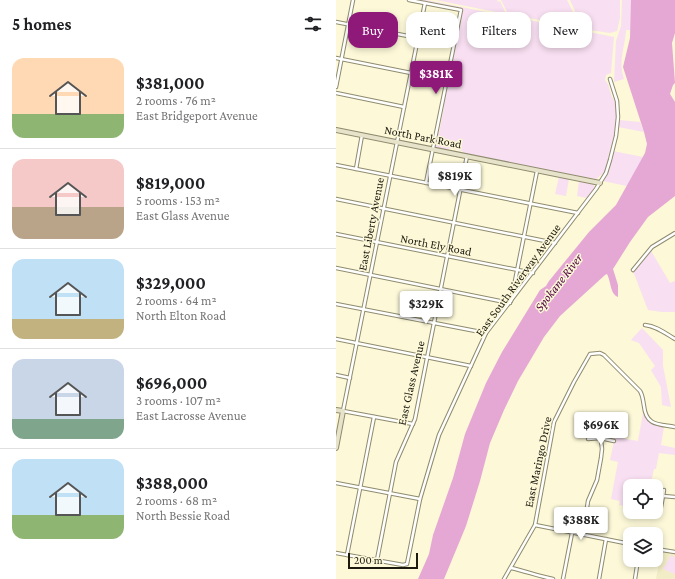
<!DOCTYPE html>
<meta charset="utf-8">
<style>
:root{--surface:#fff;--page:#f6f6f6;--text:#202124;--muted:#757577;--line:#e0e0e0;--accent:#8e1979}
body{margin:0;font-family:"Crimson Pro",serif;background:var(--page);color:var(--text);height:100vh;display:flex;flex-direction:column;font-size:15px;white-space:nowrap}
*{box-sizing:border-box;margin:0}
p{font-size:13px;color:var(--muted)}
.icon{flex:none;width:22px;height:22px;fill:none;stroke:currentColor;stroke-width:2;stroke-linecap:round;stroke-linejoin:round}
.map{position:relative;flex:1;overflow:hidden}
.drawer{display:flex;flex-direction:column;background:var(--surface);width:336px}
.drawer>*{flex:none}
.guide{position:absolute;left:12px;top:12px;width:267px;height:36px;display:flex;gap:8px}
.tools{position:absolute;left:287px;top:479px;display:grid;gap:8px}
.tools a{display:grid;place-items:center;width:40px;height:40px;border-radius:8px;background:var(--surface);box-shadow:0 2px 6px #0003;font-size:20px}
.scale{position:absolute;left:12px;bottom:10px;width:70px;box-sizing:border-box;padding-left:4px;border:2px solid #1c1a0f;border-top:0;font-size:11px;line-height:14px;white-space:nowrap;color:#1c1a0f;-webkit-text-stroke:3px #fcf8d8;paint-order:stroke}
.price{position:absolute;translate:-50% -34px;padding:0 9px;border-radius:4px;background:#fff;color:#222;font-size:13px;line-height:26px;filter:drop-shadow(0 1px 2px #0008)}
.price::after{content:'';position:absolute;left:50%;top:24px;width:12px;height:9px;margin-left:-6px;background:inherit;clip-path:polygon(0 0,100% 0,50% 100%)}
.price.selected{background:var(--accent);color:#fff}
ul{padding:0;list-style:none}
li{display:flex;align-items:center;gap:12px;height:100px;padding:0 12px}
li+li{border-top:1px solid var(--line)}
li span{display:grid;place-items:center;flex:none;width:112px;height:80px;border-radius:12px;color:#555}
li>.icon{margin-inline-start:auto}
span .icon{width:48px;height:48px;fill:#fffc;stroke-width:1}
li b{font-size:17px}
h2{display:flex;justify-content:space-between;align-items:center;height:48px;padding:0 12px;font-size:17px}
.chip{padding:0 14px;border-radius:12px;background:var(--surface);box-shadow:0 2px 6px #0003;font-size:14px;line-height:36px}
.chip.selected{background:var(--accent);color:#fff}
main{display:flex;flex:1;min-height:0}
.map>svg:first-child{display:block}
</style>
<main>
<section class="drawer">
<h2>5 homes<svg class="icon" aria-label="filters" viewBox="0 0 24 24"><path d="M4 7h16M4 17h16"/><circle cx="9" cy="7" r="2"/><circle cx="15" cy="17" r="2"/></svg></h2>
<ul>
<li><span style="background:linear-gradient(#ffd9b3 70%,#8fb573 0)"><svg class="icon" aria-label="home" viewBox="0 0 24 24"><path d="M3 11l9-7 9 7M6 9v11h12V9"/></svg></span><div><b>$381,000</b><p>2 rooms · 76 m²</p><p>East Bridgeport Avenue</p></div></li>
<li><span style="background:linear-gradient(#f6c9c9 60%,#b9a48a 0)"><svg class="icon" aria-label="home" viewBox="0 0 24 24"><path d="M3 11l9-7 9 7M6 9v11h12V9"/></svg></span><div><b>$819,000</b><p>5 rooms · 153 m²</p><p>East Glass Avenue</p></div></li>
<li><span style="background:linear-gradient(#bfe0f5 75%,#c2b280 0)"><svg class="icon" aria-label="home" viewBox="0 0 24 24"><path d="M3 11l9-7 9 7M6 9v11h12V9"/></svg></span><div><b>$329,000</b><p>2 rooms · 64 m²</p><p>North Elton Road</p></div></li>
<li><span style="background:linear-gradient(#c9d6e8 75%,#7fa58c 0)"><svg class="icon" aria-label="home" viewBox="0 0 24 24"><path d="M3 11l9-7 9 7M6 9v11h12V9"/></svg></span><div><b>$696,000</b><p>3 rooms · 107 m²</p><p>East Lacrosse Avenue</p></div></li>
<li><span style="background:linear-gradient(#bfe0f5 70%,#8fb573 0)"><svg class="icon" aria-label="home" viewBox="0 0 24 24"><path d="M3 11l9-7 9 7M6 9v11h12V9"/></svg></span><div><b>$388,000</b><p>2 rooms · 68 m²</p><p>North Bessie Road</p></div></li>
</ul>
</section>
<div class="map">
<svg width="339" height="579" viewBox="0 0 339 579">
<rect width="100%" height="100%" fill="#fcf8d8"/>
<path fill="#f2edc6" d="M 325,551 L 339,554 L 339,579 L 320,579 Z"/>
<g fill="#f8dff1">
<path d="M 83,0 L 90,0 L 170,16 L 172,18 L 169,20 L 172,20 L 181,38 L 179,40 L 182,40 L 183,41 L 183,40 L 173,16 L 278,37 L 275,73 L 270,75 L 269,80 L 272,84 L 276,97 L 280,103 L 281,117 L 278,135 L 269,172 L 260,179 L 250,177 L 243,177 L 131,155 L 126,151 L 114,148 L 111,150 L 101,149 L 99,146 L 100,135 L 103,133 L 108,107 L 107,103 L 127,9 Z"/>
<path d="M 100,0 L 162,0 L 161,2 L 164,1 L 170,14 Z"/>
<path d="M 165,0 L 231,0 L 238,14 L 240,23 L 235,26 L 172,14 Z"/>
<path d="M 234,0 L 284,0 L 284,18 L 281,31 L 274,33 L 247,29 Z"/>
<path d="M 286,0 L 295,0 L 295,30 L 290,30 C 289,48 282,60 288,79 L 278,82 L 280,41 L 285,26 Z"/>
<path d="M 283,120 L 304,122 L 308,132 L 282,127 Z"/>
<path d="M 277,151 L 307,157 L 291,186 L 267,181 L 271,173 Z"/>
<path d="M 223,177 L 233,179 L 230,196 L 219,194 Z"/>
<path d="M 243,181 L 257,184 L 259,188 L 251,198 L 241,196 Z"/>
<path d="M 315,251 L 334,283 L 339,281 L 339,312 L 326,312 L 312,310 L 297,271 Z"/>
<path d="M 306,328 L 327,350 L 327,366 L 335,407 L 326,405 L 325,387 L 315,370 L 319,366 L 303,343 L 295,340 Z"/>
<path d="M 307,413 C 311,423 318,425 328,427 L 325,445 L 339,448 L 339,455 L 323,453 L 320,469 L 318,469 L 314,486 L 294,486 L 293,507 L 283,505 L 284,501 L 275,499 L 282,462 L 274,460 L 279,437 L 302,441 Z"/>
<path d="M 335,555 L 339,558 L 339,574 L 338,574 L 327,569 Z"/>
</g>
<path fill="#e5a7d3" d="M 295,0 L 339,0 L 339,33 L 336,43 L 339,83 L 337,85 L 334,94 L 339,102 L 339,196 L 312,217 L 294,242 L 277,269 L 282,285 L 282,297 C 274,294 275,281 271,274 L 269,275 L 224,316 L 208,337 L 182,381 L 168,410 L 154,443 L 144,481 L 130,526 L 108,579 L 82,579 L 93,554 L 97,535 L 117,478 L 129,434 L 150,383 L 166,352 L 204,290 L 210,286 L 213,281 L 253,232 L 280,205 L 309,153 L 311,144 L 308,132 L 287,67 L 294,38 Z"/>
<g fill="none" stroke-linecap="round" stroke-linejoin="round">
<defs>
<g id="street">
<path d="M 73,0 L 125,10 L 90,183"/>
<path d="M 0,22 L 82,38"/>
<path d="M 0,58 L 110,80"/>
<path d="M 0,87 L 17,0"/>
<path d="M 0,93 L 68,107"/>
<path d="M 0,165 L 242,213"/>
<path d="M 20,169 L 26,135"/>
<path d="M 0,199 L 219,243"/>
<path d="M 0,234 L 197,273"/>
<path d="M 0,268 L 174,303"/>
<path d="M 297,270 L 316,247 L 339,233"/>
<path d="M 175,301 L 201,171"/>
<path d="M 0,304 L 150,333"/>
<path d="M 309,325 C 320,326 329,333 339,339"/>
<path d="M 0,339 L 135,366"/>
<path d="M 0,375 L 14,378"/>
<path d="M 77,424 L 7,411 L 89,3"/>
<path d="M 252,439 L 264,438 L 278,441"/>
<path d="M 0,483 L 84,499"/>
<path d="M 327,496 L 339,497"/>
<path d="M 325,507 L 328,490"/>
<path d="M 199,525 L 294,544"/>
<path d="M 247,534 L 252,501 L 261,480 L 265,458 L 266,449 L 264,431 L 267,416"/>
<path d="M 320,549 L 339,552"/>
<path d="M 0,553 L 67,565 L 71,564 L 84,499 L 103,435 L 150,333 L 260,189 L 270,173 L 274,160 L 280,136 L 282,117 L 281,101 L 274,79"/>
<path d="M 11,555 L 38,417"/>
<path d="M 41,560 L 60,462 L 79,419 L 131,156"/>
<path d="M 175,568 C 189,571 202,576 217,579"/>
<path d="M 168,579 L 199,525 L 218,422 L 238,382 L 254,354 L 264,353 L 268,355 L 304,391 C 307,396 307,401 308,406 C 310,426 323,424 339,427"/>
<path d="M 227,579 L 236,533"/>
<path d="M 263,579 L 270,539"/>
<path d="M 299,579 L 301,566 L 304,560"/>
</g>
<g id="secondary">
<path d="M 0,130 L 264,183"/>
<path d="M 0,410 L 7,411 L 0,448"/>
</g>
</defs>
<use href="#street" stroke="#8f8b6f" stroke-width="4.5"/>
<use href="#secondary" stroke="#8f8b6f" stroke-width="6"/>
<use href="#street" stroke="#fff" stroke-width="2.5"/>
<use href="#secondary" stroke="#e7e3ca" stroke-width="4"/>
</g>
<g text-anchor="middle" stroke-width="3" stroke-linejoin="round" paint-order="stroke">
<g font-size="12" fill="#1c1a0f" stroke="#fcf8d8">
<text transform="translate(87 137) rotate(11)" y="4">North Park Road</text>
<text transform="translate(35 224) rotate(-79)" y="4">East Liberty Avenue</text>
<text transform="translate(100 245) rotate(11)" y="4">North Ely Road</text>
<text transform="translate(182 280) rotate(-54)" y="4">East South Riverway Avenue</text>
<text transform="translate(75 383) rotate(-77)" y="4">East Glass Avenue</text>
<text transform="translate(202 462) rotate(-78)" y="4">East Maringo Drive</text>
</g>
<g font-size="13" font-style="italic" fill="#4f0542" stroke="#fcf8d8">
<text transform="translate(222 282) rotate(-52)" y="5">Spokane River</text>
</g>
</g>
</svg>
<div class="tools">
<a><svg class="icon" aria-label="locate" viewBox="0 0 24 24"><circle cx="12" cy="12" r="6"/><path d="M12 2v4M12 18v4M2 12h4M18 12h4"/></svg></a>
<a><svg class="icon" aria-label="layers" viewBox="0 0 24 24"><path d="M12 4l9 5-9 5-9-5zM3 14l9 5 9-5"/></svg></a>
</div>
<div class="scale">200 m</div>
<b class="price selected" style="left:100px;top:95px">$381K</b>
<b class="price" style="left:119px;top:197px">$819K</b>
<b class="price" style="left:90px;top:325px">$329K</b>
<b class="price" style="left:265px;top:446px">$696K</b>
<b class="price" style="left:245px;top:541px">$388K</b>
<div class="guide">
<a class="chip selected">Buy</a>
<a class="chip">Rent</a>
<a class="chip">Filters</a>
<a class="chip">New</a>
</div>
</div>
</main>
